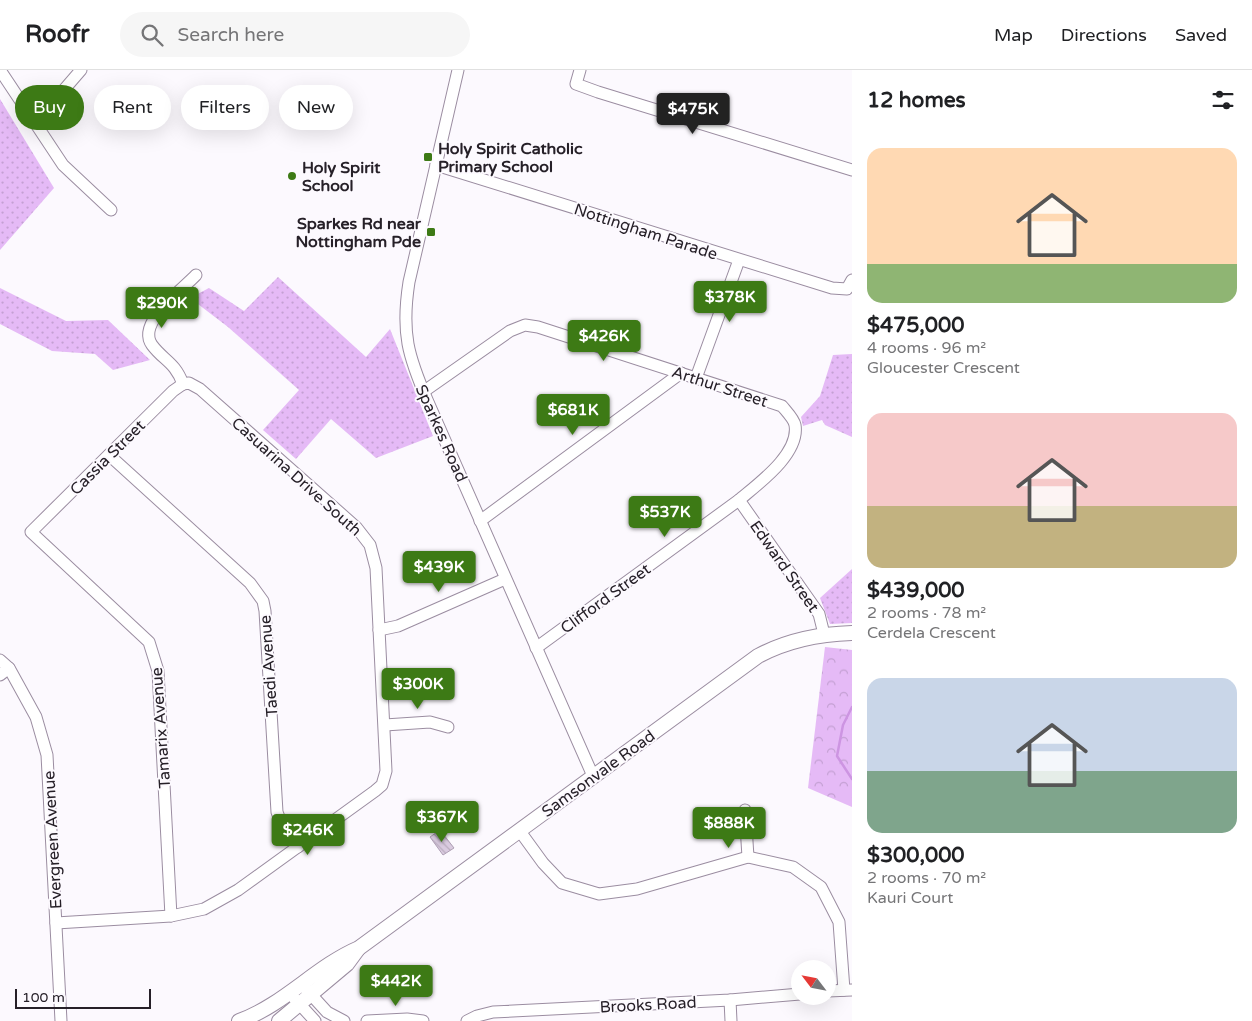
<!DOCTYPE html>
<meta charset="utf-8">
<style>
:root{--surface:#fff;--page:#f6f6f6;--text:#202124;--muted:#757577;--line:#e0e0e0;--accent:#3d7a15}
body{margin:0;font-family:"Varela Round",sans-serif;background:var(--page);color:var(--text);height:100vh;display:flex;flex-direction:column;font-size:19px;white-space:nowrap}
*{box-sizing:border-box;margin:0}
p{font-size:16px;color:var(--muted)}
.icon{flex:none;width:28px;height:28px;fill:none;stroke:currentColor;stroke-width:2;stroke-linecap:round;stroke-linejoin:round}
.map{position:relative;flex:1;overflow:hidden}
.sheet{display:flex;flex-direction:column;background:var(--surface);width:400px}
.sheet>*{flex:none}
.guide{position:absolute;left:15px;top:15px;width:475px;height:45px;display:flex;gap:10px}
.needle{width:32px;rotate:302deg}
.buttons{position:absolute;left:791px;top:890px;display:grid;gap:10px}
.buttons a{display:grid;place-items:center;width:45px;height:45px;border-radius:50%;background:var(--surface);box-shadow:0 5px 20px #0002;font-size:25px}
.scale{position:absolute;left:15px;bottom:12px;width:136px;box-sizing:border-box;padding-left:5px;border:2px solid #262028;border-top:0;font-size:14px;line-height:18px;white-space:nowrap;color:#262028;-webkit-text-stroke:4px #fcf9fe;paint-order:stroke}
.price{position:absolute;translate:-50% -42px;padding:0 11px;border-radius:5px;background:var(--accent);color:#fff;font-size:16px;line-height:32px;filter:drop-shadow(0 1px 2px #0008)}
.price::after{content:'';position:absolute;left:50%;top:30px;width:15px;height:11px;margin-left:-8px;background:inherit;clip-path:polygon(0 0,100% 0,50% 100%)}
.price.on{background:#222;color:#fff}
ul{padding:0;list-style:none}
li{display:grid;align-content:center;gap:10px;height:265px;padding:0 15px}
li span{display:grid;place-items:center;height:155px;border-radius:15px;color:#555}
li>.icon{margin-inline-start:auto}
span .icon{width:90px;height:90px;fill:#fffc;stroke-width:1}
li b{font-size:21px}
h2{display:flex;justify-content:space-between;align-items:center;height:60px;padding:0 15px;font-size:21px}
.chip{padding:0 18px;border-radius:22px;background:var(--surface);box-shadow:0 5px 20px #0002;font-size:18px;line-height:45px}
.chip.on{background:var(--accent);color:#fff}
header{display:flex;align-items:center;gap:30px;box-sizing:border-box;height:70px;padding:0 25px;background:var(--surface);border-bottom:1px solid var(--line)}
header strong{font-size:24px}
nav{display:flex;gap:28px;margin-inline-start:auto;font-size:18px}
.search{width:350px;height:45px;background:var(--page);display:flex;align-items:center;gap:12px;box-sizing:border-box;padding:0 18px;border-radius:28px;color:var(--muted);font-size:19px}
main{display:flex;flex:1;min-height:0}
.map>svg:first-child{display:block}
</style>
<header>
<strong>Roofr</strong>
<div class="search"><svg class="icon" aria-label="search" viewBox="0 0 24 24"><circle cx="10" cy="10" r="6"/><path d="M15 15l6 6"/></svg>Search here</div>
<nav><a>Map</a><a>Directions</a><a>Saved</a></nav>
</header>
<main>
<div class="map">
<svg width="852" height="951" viewBox="0 0 852 951">
<defs>
<pattern id="grass-dots" width="8" height="8" patternUnits="userSpaceOnUse" patternTransform="scale(1.25)"><rect width="8" height="8" fill="#e5baf6"/><path d="M2 2h.1M6 6h.1" fill="none" stroke="#c4a0d3" stroke-width="1.8" stroke-linecap="round"/></pattern>
<pattern id="forest-crowns" width="20" height="18" patternUnits="userSpaceOnUse" patternTransform="scale(1.25)"><rect width="20" height="18" fill="#e5baf6"/><path d="M2 6a3 3 0 1 1 6 0M12 15a3 3 0 1 1 6 0" fill="none" stroke="#c4a0d3"/></pattern>
<pattern id="building-back-hatch" width="6" height="6" patternUnits="userSpaceOnUse" patternTransform="scale(1.25)"><rect width="6" height="6" fill="#dacbe0"/><path d="M-1 5l2 2M0 0l6 6M5-1l2 2" fill="none" stroke="#bbaec0"/></pattern>
</defs>
<rect width="100%" height="100%" fill="#fcf9fe"/>
<g fill="url(#grass-dots)">
<path d="M 0,29 L 54,118 L 0,180 Z"/>
<path d="M 278,207 L 366,287 L 390,259 L 433,366 L 376,388 L 331,349 L 296,389 L 263,360 L 299,320 L 228,257 L 190,228 L 209,218 L 244,241 Z"/>
<path d="M 0,218 L 66,251 L 108,250 L 150,290 L 113,300 L 95,284 L 52,281 L 0,254 Z"/>
<path d="M 852,284 L 852,367 L 825,355 L 822,350 L 803,356 L 801,347 L 820,326 L 833,285 Z"/>
<path d="M 852,499 L 852,553 L 830,554 L 820,528 Z"/>
</g>
<path fill="url(#forest-crowns)" d="M 825,577 L 852,580 L 852,737 L 808,718 Z"/>
<g fill="none" stroke-linecap="round" stroke-linejoin="round">
<path stroke="#cd95e2" stroke-width="2.5" d="M 852,637 L 843,655 L 837,686 L 852,709"/>
</g>
<path fill="url(#building-back-hatch)" stroke="#afa0b5" d="M 440,760 L 454,778 L 443,785 L 430,767 Z"/>
<g fill="none" stroke-linecap="round" stroke-linejoin="round">
<defs>
<g id="minor">
<path d="M 0,0 L 63,95 L 111,140"/>
<path d="M 458,0 L 409,212 C 401,263 408,286 428,332 L 593,706"/>
<path d="M 580,0 L 576,14 L 598,22 L 852,100"/>
<path d="M 31,48 L 49,37 L 81,0"/>
<path d="M 436,95 L 832,218 L 847,219 L 852,210"/>
<path d="M 696,308 L 739,190"/>
<path d="M 183,314 C 175,292 164,291 152,275 C 136,253 182,220 196,205"/>
<path d="M 423,322 L 510,261 L 525,255 L 538,257 L 782,336 C 786,341 794,349 795,355 C 800,384 758,414 739,430 L 536,578"/>
<path d="M 109,385 L 250,513 L 263,531 L 265,541 L 277,742 L 283,758 L 298,777"/>
<path d="M 739,430 L 819,544 L 824,564"/>
<path d="M 480,451 L 681,303"/>
<path d="M 379,560 L 398,556 L 505,509"/>
<path d="M 0,590 L 9,598 L 0,605"/>
<path d="M 9,598 L 36,647 L 47,685 L 61,951"/>
<path d="M 385,655 L 430,652 L 448,657"/>
<path d="M 745,740 L 748,787"/>
<path d="M 519,760 L 543,793 L 562,813 L 599,824 L 637,819 L 748,787 L 793,797 L 821,817 L 839,852 L 844,920"/>
<path d="M 171,846 L 158,601 L 149,572 L 31,462 L 173,321 L 183,314"/>
<path d="M 56,853 L 171,846 L 204,839 L 238,820 L 375,721 L 382,715 L 386,701 L 376,498 L 370,475 L 356,457 L 200,319 L 189,313 L 183,314"/>
<path d="M 306,919 L 327,942 L 344,951"/>
<path d="M 828,921 L 852,920"/>
<path d="M 294,928 L 315,951"/>
<path d="M 730,930 L 731,951"/>
<path d="M 367,951 L 407,949 L 423,951"/>
<path d="M 467,951 L 477,946 L 493,942 L 730,930 L 800,924"/>
</g>
<g id="major">
<path d="M 239,951 C 284,935 315,897 359,878 L 758,586 C 788,570 818,564 852,563"/>
<path d="M 279,951 L 347,894 L 358,879"/>
</g>
</defs>
<use href="#minor" stroke="#9b8da1" stroke-width="13"/>
<use href="#major" stroke="#9b8da1" stroke-width="16"/>
<use href="#minor" stroke="#fff" stroke-width="11"/>
<use href="#major" stroke="#fff" stroke-width="14"/>
</g>
<g fill="#3d7a15" stroke="#fcf9fe" stroke-width="2">
<rect x="423" y="82" width="10" height="10" rx="2.5"/>
<circle cx="292" cy="106" r="5"/>
<rect x="426" y="157" width="10" height="10" rx="2.5"/>
</g>
<g text-anchor="middle" stroke-width="4" stroke-linejoin="round" paint-order="stroke">
<g font-size="16" font-weight="bold" fill="#262028" stroke="#fcf9fe" text-anchor="start">
<text x="438" y="84">Holy Spirit Catholic<tspan x="438" dy="18">Primary School</tspan></text>
<text x="302" y="103">Holy Spirit<tspan x="302" dy="18">School</tspan></text>
<text x="421" y="159" text-anchor="end">Sparkes Rd near<tspan x="421" dy="18">Nottingham Pde</tspan></text>
</g>
<g font-size="16" fill="#262028" stroke="#fcf9fe">
<text transform="translate(646 161) rotate(18)" y="6">Nottingham Parade</text>
<text transform="translate(720 316) rotate(18)" y="6">Arthur Street</text>
<text transform="translate(442 363) rotate(66)" y="6">Sparkes Road</text>
<text transform="translate(107 387) rotate(-45)" y="6">Cassia Street</text>
<text transform="translate(297 406) rotate(42)" y="6">Casuarina Drive South</text>
<text transform="translate(785 496) rotate(55)" y="6">Edward Street</text>
<text transform="translate(605 528) rotate(-36)" y="6">Clifford Street</text>
<text transform="translate(268 596) rotate(-94)" y="6">Taedi Avenue</text>
<text transform="translate(160 658) rotate(-94)" y="6">Tamarix Avenue</text>
<text transform="translate(598 703) rotate(-36)" y="6">Samsonvale Road</text>
<text transform="translate(52 770) rotate(-93)" y="6">Evergreen Avenue</text>
<text transform="translate(648 934) rotate(-3)" y="6">Brooks Road</text>
</g>
</g>
</svg>
<div class="buttons">
<a><svg class="needle" viewBox="-14 -14 28 28"><path d="M0-13l5 13h-10z" fill="#e53935"/><path d="M0 13l5-13h-10z" fill="#757577"/></svg></a>
</div>
<div class="scale">100 m</div>
<b class="price on" style="left:693px;top:65px">$475K</b>
<b class="price" style="left:730px;top:253px">$378K</b>
<b class="price" style="left:162px;top:259px">$290K</b>
<b class="price" style="left:604px;top:292px">$426K</b>
<b class="price" style="left:573px;top:366px">$681K</b>
<b class="price" style="left:665px;top:468px">$537K</b>
<b class="price" style="left:439px;top:523px">$439K</b>
<b class="price" style="left:418px;top:640px">$300K</b>
<b class="price" style="left:442px;top:773px">$367K</b>
<b class="price" style="left:729px;top:779px">$888K</b>
<b class="price" style="left:308px;top:786px">$246K</b>
<b class="price" style="left:396px;top:937px">$442K</b>
<div class="guide">
<a class="chip on">Buy</a>
<a class="chip">Rent</a>
<a class="chip">Filters</a>
<a class="chip">New</a>
</div>
</div>
<section class="sheet">
<h2>12 homes<svg class="icon" aria-label="filters" viewBox="0 0 24 24"><path d="M4 7h16M4 17h16"/><circle cx="9" cy="7" r="2"/><circle cx="15" cy="17" r="2"/></svg></h2>
<ul>
<li><span style="background:linear-gradient(#ffd9b3 75%,#8fb573 0)"><svg class="icon" aria-label="home" viewBox="0 0 24 24"><path d="M3 11l9-7 9 7M6 9v11h12V9"/></svg></span><div><b>$475,000</b><p>4 rooms · 96 m²</p><p>Gloucester Crescent</p></div></li>
<li><span style="background:linear-gradient(#f6c9c9 60%,#c2b280 0)"><svg class="icon" aria-label="home" viewBox="0 0 24 24"><path d="M3 11l9-7 9 7M6 9v11h12V9"/></svg></span><div><b>$439,000</b><p>2 rooms · 78 m²</p><p>Cerdela Crescent</p></div></li>
<li><span style="background:linear-gradient(#c9d6e8 60%,#7fa58c 0)"><svg class="icon" aria-label="home" viewBox="0 0 24 24"><path d="M3 11l9-7 9 7M6 9v11h12V9"/></svg></span><div><b>$300,000</b><p>2 rooms · 70 m²</p><p>Kauri Court</p></div></li>
</ul>
</section>
</main>
